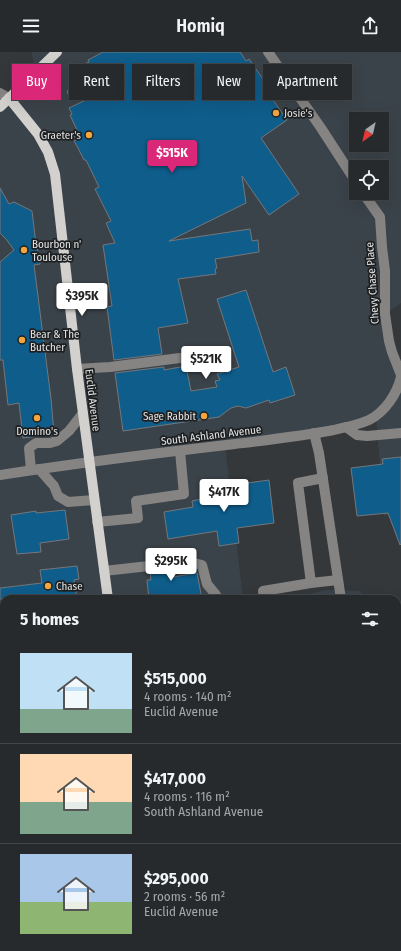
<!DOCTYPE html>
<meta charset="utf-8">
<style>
:root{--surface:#272a2c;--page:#333638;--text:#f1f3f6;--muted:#a4a7a9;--line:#434648;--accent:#db2777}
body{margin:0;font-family:"Fira Sans Condensed",sans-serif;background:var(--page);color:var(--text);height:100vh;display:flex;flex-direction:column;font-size:15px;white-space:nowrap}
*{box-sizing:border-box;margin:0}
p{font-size:13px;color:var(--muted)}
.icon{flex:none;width:22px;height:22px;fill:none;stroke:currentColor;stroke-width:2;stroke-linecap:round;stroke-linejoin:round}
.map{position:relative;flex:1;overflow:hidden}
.panel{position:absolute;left:0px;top:543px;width:401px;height:356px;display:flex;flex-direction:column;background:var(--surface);border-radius:12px 12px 0 0;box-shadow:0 4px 16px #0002,0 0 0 1px var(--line)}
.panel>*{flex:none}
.hud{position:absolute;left:12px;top:12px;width:377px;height:36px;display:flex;gap:8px}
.needle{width:26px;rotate:214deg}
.fabs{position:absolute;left:349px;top:60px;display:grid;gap:8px}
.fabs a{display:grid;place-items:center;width:40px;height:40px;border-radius:0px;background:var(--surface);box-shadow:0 4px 16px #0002,0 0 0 1px var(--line);font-size:20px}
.price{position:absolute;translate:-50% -34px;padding:0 9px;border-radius:4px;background:#fff;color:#222;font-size:13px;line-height:26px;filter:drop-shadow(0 1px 2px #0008)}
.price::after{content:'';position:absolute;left:50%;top:24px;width:12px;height:9px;margin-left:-6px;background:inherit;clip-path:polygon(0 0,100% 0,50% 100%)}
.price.selected{background:var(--accent);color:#fff}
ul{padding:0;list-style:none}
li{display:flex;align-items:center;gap:12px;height:100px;padding:0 20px}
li+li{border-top:1px solid var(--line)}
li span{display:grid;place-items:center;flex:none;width:112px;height:80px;border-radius:0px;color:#555}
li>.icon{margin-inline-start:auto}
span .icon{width:48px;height:48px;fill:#fffc;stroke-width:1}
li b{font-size:17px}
h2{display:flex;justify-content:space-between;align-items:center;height:48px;padding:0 20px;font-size:17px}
.pill{padding:0 14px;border-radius:0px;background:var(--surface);box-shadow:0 4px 16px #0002,0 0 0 1px var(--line);font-size:14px;line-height:36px}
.pill.selected{background:var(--accent);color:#fff}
header{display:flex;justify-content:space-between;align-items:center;height:52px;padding:0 20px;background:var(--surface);font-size:18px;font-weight:600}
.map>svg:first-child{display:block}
</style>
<header><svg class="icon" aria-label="menu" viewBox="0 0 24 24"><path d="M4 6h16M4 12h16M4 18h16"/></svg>Homiq<svg class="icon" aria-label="share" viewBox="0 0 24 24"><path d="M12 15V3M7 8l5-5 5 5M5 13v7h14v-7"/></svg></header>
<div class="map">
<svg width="401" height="899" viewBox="0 0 401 899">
<rect width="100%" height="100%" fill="#34383a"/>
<g fill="#3b434a" fill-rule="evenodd">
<path d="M 32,0 L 401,0 L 401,251 L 385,262 L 401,323 L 401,460 L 384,464 L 376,364 L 356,373 L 225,393 L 243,547 L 4,547 L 4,600 L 0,601 L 0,55 L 35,21 ZM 356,67 L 382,67 L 382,93 L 356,93 ZM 356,115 L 382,115 L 382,141 L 356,141 Z"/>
<path d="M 328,538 L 360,539 L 364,547 L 284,547 Z"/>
<path d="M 397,629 L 401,639 L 401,842 L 400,842 L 401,851 L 401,899 L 63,899 L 62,895 L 397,895 Z"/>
</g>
<g fill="#0f5d8b" stroke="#74777a">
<path d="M 103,0 L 240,0 L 246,9 L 249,7 L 274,43 L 271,45 L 287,68 L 261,86 L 299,142 L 269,163 L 242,124 L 246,151 L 169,189 L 250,177 L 252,189 L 258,188 L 259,200 L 215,207 L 217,216 L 215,217 L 216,222 L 178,227 L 188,271 L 158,276 L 162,302 L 114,308 L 107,255 L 112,254 L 103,193 L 115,191 L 106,171 L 111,169 L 95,137 L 99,135 L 86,108 L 84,108 L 78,96 L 74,89 L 76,88 L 73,80 L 77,78 L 70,63 L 72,62 L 69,56 L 90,46 L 67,41 L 72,27 L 89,33 L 80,14 L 89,10 L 88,8 Z"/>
<path d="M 0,136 L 9,152 L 14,150 L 32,159 L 35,184 L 40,212 L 34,213 L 41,268 L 51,347 L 54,382 L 23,386 L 19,351 L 8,353 L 3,308 L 0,308 L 0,210 L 14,198 L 6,187 L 0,181 Z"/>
<path d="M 246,238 L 273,320 L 286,315 L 295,343 L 270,351 L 269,348 L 246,356 L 238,354 L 231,356 L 219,365 L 123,379 L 115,321 L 164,315 L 164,318 L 186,314 L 191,339 L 217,335 L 215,329 L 220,328 L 217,322 L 239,315 L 217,247 Z"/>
<path d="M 401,405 L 401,492 L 400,493 L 388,461 L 357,464 L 351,416 L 383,412 L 382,407 Z"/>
<path d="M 269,428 L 274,471 L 237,476 L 239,491 L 219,494 L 217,479 L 168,487 L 164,460 L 193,455 L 192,449 L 212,445 L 211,436 Z"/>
<path d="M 65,458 L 69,487 L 40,491 L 41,500 L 17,502 L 11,463 L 36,459 L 36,461 Z"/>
<path d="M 170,500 L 171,506 L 167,507 L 165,510 L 166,515 L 169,518 L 172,518 L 173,525 L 197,521 L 202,547 L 149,547 L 147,528 L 151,528 L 150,520 L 155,517 L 155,514 L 154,510 L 151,508 L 148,508 L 148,503 Z"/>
<path d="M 77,514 L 79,527 L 74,528 L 77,547 L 0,547 L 0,536 L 42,531 L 40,518 Z"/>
</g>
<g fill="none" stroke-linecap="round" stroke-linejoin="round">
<path stroke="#4e5254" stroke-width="10" stroke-dasharray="10 5" stroke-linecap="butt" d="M 149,514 L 171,512"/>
<g stroke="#868483" stroke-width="10">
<path d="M 268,0 L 321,76 L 356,130"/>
<path d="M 0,41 L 9,46"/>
<path d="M 363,141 L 380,165 L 382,195 L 385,219 L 385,262 L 389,289 L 392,300 L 401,323"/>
<path d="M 77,317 L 110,315 L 203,303"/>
<path d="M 346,375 L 357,383 L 367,384 L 401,381"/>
<path d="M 314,381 L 319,401 L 341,547"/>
<path d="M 39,417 L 54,434 L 58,444 L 68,450 L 94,448"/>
<path d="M 31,418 L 29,396 L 36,391 L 50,391 L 57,389 L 69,379 L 83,361"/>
<path d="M 0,423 C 78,411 157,401 235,392 C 268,388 302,384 334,378 C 346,375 358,373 369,368 C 385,360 397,342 401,325"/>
<path d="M 323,426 L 298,431 L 311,531 L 338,528"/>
<path d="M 97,470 L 138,466 L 136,449 L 184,442 L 180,399"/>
<path d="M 171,512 L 190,510 L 202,513 L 207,532 L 216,543 L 217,547"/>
<path d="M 104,519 L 149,514"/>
<path d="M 264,547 L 263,539 L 311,531"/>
<path d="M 1,601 L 4,619"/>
<path d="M 397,658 L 401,664"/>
<path d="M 0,774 L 4,773"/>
<path d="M 397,842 L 401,842"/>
<path d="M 63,895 L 64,899"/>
<path d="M 104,895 L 105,899"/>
<path d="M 302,895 L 303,899"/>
</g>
<g stroke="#d3d1ce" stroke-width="10">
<path d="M 9,46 L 38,82 L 48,100 L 55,122 L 77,317 L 108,547"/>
<path d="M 0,55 L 57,0"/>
<path d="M 155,895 L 155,899"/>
</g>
</g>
<g fill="#f1a63f" stroke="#1d1f20" stroke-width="1.5">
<circle cx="276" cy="61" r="4"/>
<circle cx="89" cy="83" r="4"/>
<circle cx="24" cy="198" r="4"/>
<circle cx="22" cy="288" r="4"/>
<circle cx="204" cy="364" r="4"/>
<circle cx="37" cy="366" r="4"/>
<circle cx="48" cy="534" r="4"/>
</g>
<g text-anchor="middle" stroke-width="3.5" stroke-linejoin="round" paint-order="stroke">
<g font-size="11" fill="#e1e3e4" stroke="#1d1f20" text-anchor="start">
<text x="284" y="65">Josie's</text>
<text x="81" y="87" text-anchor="end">Graeter's</text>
<text x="32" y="196">Bourbon n'<tspan x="32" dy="13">Toulouse</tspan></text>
<text x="30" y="286">Bear &amp; The<tspan x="30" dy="13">Butcher</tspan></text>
<text x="196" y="368" text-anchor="end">Sage Rabbit</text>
<text x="37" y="383" text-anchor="middle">Domino's</text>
<text x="56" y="538">Chase</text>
</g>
<g font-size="11" fill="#e1e3e4" stroke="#1d1f20">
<text transform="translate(372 231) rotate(-94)" y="4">Chevy Chase Place</text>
<text transform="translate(93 348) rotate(83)" y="4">Euclid Avenue</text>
<text transform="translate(211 383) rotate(-7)" y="4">South Ashland Avenue</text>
</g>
</g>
</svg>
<div class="fabs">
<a><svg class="needle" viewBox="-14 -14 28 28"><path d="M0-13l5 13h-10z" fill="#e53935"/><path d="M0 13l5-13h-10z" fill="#a4a7a9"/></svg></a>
<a><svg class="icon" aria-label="locate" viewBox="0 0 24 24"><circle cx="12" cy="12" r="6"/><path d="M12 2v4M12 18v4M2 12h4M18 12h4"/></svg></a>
</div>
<b class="price selected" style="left:172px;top:122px">$515K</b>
<b class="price" style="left:82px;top:265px">$395K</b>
<b class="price" style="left:206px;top:328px">$521K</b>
<b class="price" style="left:224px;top:461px">$417K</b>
<b class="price" style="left:171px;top:530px">$295K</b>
<div class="hud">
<a class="pill selected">Buy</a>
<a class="pill">Rent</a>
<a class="pill">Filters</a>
<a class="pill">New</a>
<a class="pill">Apartment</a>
</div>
<section class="panel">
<h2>5 homes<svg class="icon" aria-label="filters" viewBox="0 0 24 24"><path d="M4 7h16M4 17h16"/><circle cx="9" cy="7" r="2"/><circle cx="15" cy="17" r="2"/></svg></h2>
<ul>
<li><span style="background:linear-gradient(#bfe0f5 70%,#7fa58c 0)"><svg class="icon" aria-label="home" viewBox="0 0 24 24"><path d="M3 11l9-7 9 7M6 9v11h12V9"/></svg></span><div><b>$515,000</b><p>4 rooms · 140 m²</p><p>Euclid Avenue</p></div></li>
<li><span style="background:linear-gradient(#ffd9b3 60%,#7fa58c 0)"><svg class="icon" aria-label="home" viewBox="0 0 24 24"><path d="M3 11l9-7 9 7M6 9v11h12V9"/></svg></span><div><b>$417,000</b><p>4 rooms · 116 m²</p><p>South Ashland Avenue</p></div></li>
<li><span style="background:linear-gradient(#a9c7e8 60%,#8fb573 0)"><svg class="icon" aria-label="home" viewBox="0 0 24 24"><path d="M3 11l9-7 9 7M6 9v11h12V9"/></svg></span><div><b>$295,000</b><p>2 rooms · 56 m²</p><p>Euclid Avenue</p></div></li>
</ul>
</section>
</div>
